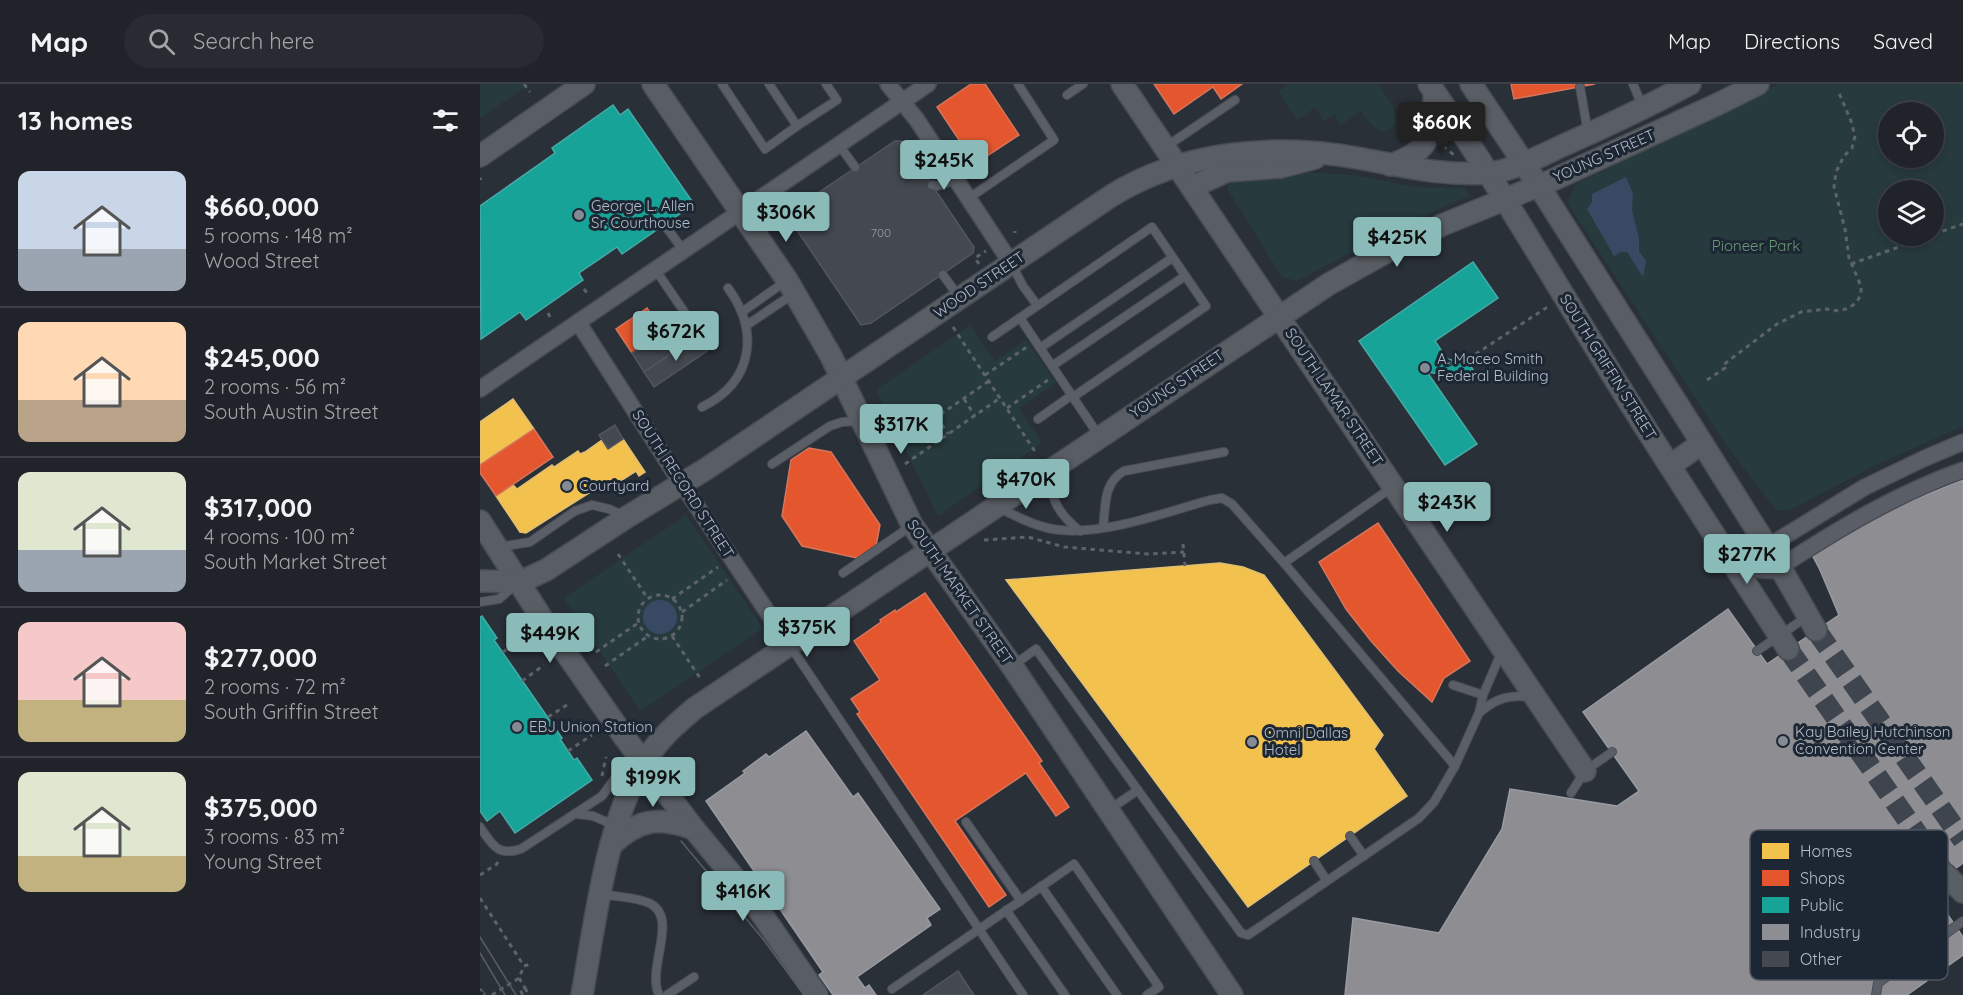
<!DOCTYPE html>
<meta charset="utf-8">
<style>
:root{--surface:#20242a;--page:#282c32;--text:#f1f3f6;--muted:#a2a4a8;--line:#3d4147;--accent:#8bbbb9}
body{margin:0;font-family:Quicksand,sans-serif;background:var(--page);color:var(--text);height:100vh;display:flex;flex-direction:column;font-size:22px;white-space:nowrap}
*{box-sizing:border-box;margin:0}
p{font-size:20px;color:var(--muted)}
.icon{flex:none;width:33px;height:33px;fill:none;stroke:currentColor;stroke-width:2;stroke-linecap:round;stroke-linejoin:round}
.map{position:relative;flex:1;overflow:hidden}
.side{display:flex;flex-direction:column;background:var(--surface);width:480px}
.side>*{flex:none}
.buttons{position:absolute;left:1398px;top:18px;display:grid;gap:12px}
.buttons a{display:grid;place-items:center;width:66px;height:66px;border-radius:50%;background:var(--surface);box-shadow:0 3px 9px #0003,0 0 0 2px var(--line);font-size:30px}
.price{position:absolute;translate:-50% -51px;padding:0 14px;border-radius:6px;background:var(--accent);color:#111;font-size:20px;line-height:39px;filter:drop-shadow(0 2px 3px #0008)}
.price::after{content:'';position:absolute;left:50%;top:36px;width:18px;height:14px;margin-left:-9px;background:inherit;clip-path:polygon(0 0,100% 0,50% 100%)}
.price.active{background:#222;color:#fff}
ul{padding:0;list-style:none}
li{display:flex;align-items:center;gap:18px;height:150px;padding:0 18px}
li+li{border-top:2px solid var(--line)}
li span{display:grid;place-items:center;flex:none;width:168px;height:120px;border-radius:12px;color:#555}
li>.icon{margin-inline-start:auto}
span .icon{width:72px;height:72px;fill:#fffc;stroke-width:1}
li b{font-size:26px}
h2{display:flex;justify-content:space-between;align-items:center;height:72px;padding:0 18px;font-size:26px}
header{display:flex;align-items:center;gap:36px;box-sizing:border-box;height:84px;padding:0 30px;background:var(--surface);border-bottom:2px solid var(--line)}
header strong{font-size:28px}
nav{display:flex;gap:33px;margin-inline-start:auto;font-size:21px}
.search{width:420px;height:54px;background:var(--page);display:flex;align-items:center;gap:15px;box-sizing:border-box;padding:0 21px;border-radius:33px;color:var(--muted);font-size:22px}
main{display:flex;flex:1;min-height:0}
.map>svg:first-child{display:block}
</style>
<header>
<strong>Map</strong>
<div class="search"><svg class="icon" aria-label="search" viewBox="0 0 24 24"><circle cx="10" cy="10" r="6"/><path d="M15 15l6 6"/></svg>Search here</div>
<nav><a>Map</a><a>Directions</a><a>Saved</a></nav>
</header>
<main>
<section class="side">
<h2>13 homes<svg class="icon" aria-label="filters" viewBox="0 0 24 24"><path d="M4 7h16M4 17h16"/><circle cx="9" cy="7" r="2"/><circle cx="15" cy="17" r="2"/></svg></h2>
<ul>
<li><span style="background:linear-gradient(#c9d6e8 65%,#9aa5b1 0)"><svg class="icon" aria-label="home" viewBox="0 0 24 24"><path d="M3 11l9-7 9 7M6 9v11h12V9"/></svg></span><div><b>$660,000</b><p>5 rooms · 148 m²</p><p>Wood Street</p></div></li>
<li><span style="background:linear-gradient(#ffd9b3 65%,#b9a48a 0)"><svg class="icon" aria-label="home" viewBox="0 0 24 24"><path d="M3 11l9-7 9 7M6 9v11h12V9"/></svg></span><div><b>$245,000</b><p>2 rooms · 56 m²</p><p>South Austin Street</p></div></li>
<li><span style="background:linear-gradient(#dfe7d0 65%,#9aa5b1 0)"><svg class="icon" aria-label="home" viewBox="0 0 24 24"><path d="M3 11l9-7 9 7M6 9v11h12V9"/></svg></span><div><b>$317,000</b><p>4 rooms · 100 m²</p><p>South Market Street</p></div></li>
<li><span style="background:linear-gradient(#f6c9c9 65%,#c2b280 0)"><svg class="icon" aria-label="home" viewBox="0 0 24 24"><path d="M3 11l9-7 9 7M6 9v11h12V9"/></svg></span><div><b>$277,000</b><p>2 rooms · 72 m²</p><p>South Griffin Street</p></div></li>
<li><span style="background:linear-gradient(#dfe7d0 70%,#c2b280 0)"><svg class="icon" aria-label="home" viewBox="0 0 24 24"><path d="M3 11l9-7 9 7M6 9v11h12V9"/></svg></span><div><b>$375,000</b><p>3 rooms · 83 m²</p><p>Young Street</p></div></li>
</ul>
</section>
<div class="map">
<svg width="1483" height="911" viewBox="0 0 1483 911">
<rect width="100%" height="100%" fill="#2a3038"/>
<g fill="#273a3e" fill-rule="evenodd">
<path d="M 0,0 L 50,0 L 0,34 Z"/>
<path d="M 809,0 L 898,0 L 914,24 L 916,38 C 902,59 890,39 881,27 L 861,41 L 854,30 L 844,37 L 835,24 L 817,36 L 798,7 Z"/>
<path d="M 1299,0 L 1483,0 L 1483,342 L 1396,381 L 1310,426 L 1296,426 L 1247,362 L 1087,119 L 1096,100 ZM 1408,28 L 1454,28 L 1454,74 L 1408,74 ZM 1408,106 L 1454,106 L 1454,152 L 1408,152 Z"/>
<path d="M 818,88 L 873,91 L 935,103 L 986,104 L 989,112 L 929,138 L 817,197 L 802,193 L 748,106 L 748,101 L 755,94 Z"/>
<path d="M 490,241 L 515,277 L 546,256 L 576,299 L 539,324 L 562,359 L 458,432 L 396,306 Z"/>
<path d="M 206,431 L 283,544 L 160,627 L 84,514 ZM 197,532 L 194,542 L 174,549 L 165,542 Z"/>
</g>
<g fill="#384963">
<path d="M 1146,93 L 1153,110 L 1152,126 L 1159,154 L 1159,167 L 1166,177 L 1163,193 L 1147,168 L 1141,168 L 1134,172 L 1107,125 L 1112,118 L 1112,110 Z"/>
<circle cx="180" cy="533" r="17"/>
</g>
<g fill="#f2c14e" stroke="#dfc073" stroke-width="1.5">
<path d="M 33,315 L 54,345 L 0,381 L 0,338 Z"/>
<path d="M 143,355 L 165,388 L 159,392 L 156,387 L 125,407 L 123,404 L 114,409 L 112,407 L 46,449 L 40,448 L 16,412 L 33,401 L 37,405 L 72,381 L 74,383 L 98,367 L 100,370 L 105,368 L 122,356 L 128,365 Z"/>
<path d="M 740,479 L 763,483 L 784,491 L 903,651 L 894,665 L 927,712 L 768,823 L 526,496 Z"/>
</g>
<g fill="#e4572e" stroke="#d6755c" stroke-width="1.5">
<path d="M 491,0 L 505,0 L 539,51 L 495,80 L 457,23 Z"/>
<path d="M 674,0 L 762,0 L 741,15 L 733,3 L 694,30 Z"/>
<path d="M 1031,0 L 1115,0 L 1034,15 Z"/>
<path d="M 167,224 L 183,248 L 152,269 L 136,245 Z"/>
<path d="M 54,345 L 73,373 L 16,412 L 0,389 L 0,381 Z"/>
<path d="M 329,364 L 351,368 L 400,441 L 396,462 L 377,474 L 322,462 L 302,432 L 311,376 Z"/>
<path d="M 898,439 L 990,577 L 964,594 L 952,618 L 918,587 L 891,557 L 866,525 L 839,478 Z"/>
<path d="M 445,509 L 562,677 L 559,679 L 589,723 L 576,732 L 546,689 L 475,737 L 526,811 L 509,823 L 377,630 L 380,628 L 371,615 L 400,596 L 374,557 L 401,538 L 400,536 L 415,526 L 416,528 Z"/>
</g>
<g fill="#17a398" stroke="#46aaa7" stroke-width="1.5">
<path d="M 133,21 L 140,31 L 148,25 L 214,120 L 142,170 L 137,163 L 99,189 L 103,196 L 46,236 L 40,228 L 1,255 L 0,122 L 75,69 L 72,64 Z"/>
<path d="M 993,178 L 1018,214 L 955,257 L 967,275 L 989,279 L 995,289 L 987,294 L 947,288 L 997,360 L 965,381 L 879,257 Z"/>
<path d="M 2,532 L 17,554 L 14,556 L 82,654 L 80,655 L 94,676 L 97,674 L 112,696 L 35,749 L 20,727 L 7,737 L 0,727 L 0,533 Z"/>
</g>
<g fill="#8d8d92" stroke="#999ba2" stroke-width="1.5">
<path d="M 1483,396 L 1483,779 L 1449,803 L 1483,853 L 1483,871 L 1427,911 L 865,911 L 873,834 L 959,849 L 1022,745 L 1030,705 L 1137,722 L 1159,707 L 1103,628 L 1248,525 L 1287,580 L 1359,531 L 1340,486 L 1329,465 L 1384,435 Z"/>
<path d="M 326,647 L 373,713 L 378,709 L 460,825 L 447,834 L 451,841 L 377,893 L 385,904 L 389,901 L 396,911 L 353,911 L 339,891 L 343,888 L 226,717 L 265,689 L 263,687 L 286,670 L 289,673 Z"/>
</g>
<g fill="#444950" stroke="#52575f" stroke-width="1.5">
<path d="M 415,57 L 421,57 L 425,61 L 491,159 L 494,163 L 493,169 L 391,239 L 381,241 L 308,133 L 309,129 L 314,125 Z"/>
<path d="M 204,234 L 217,252 L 164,288 L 152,269 Z"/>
<path d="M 217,252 L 227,267 L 174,303 L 164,288 Z"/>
<path d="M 135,341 L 143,355 L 128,365 L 119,351 Z"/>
<path d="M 478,887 L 494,911 L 443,911 Z"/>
</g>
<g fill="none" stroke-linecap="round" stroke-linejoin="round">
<g stroke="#3f454e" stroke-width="21" stroke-dasharray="21 10" stroke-linecap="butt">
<path d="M 1336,546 L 1483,756"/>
<path d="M 1308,565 L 1466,791"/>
</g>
<defs>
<g id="lane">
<path d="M 242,0 L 285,65 L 317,42"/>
<path d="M 289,0 L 317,42 L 357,16 L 346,0"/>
<path d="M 1153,0 L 1163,24"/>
<path d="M 1100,3 L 1108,49"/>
<path d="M 587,11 L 603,0"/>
<path d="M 359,61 L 375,83"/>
<path d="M 687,62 L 755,16"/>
<path d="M 452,101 L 457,102 L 476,96"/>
<path d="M 489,114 L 574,56 L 538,0"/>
<path d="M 184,140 L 203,166"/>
<path d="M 531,179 L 543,202 L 557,221"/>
<path d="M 175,185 L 205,229"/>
<path d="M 463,191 L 479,213"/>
<path d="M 262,228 L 306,197"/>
<path d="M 540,234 L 619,352"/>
<path d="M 267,241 L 313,210"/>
<path d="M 512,253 L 672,143 L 726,222 L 593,313"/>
<path d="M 560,264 L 692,174"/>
<path d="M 572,282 L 705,192"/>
<path d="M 222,323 C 273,298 280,248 248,204"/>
<path d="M 558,335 L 592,311"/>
<path d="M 292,380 L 350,342 L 362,338 L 378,337"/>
<path d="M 567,391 C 574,418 577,429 600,447"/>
<path d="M 519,424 C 538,433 558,444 580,446 C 626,451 686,428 730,416 L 742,414 L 752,420 L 804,479 L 975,682"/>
<path d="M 623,443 C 626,421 623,399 644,387 L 744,368"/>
<path d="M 20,463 L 50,458 L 95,427 L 112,421 L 129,425 L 142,431"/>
<path d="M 804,479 L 911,404"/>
<path d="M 363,489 L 431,442"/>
<path d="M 0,518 L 19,515 L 33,503"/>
<path d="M 311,563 L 543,911"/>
<path d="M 1277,567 L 1325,534"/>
<path d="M 534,581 L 556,565 L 761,849 L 768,851 L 939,734 L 954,718 L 975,682 L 999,629 L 1003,611 L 1022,567"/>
<path d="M 973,601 L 1003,611"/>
<path d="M 999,629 C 1015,615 1029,610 1050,613"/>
<path d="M 1091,709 L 1105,687 L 1132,668"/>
<path d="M 630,725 L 658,706"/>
<path d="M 96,730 L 113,732 L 134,741"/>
<path d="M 486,738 L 541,817"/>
<path d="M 0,743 C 12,760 17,773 41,765 L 122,712 L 139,689 L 157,681"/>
<path d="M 870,752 L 884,772"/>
<path d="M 834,777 L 847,797"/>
<path d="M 561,802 L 637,911"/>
<path d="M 122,810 C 137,813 155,813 169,819 C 200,833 166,884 179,911"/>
<path d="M 526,826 L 585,911"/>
<path d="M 412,905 L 594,780 L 679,903 L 667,911"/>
<path d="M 187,911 L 214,893"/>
<path d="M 1396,911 L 1398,899 L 1483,837"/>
</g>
<g id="street">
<path d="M 408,0 L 437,36 L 531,179"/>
<path d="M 98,238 L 190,382 L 310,562"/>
<path d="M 0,305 L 448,0"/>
<path d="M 1287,463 L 1385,403 L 1443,375 L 1483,358"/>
<path d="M 1300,483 C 1358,445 1418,409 1483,386"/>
</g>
<g id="secondary">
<path d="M 173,0 L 307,196 L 351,272 L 432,441 L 532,582 L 752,911"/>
<path d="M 642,0 L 1105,687"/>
<path d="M 949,0 C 1016,96 1074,197 1136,297 C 1192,387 1251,476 1308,565"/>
<path d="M 991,0 L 1059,102 L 1222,359 L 1300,483 L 1336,546"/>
<path d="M 0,72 L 104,0"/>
<path d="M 910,81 C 951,68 955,47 954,7"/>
<path d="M 712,103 L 747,87 L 801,83 L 835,74"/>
<path d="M 1190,382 L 1222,359"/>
<path d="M 0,437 L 61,533 L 145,654 L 214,745 L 270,813 L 337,911"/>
<path d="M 1246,469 C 1267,480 1277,485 1300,483"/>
<path d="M 0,497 L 40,498 L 66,486 L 147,433 L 226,385 L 631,112 C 703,67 795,59 877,74 C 922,82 960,92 1007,89 C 1031,88 1062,71 1084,61 C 1127,42 1169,22 1210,0"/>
<path d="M 131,761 C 158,735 179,732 214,745"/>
<path d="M 1466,791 L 1483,808"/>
<path d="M 102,911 C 115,840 126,738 165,677 C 178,656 196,640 215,624 L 849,200 L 908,167 L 962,141 L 1075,95 L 1236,21 L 1278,0"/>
</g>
</defs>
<use href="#lane" stroke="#484c53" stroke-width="10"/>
<use href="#street" stroke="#484c53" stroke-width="18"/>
<use href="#secondary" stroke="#484c53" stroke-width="24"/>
<g stroke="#5d636a" stroke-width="3" stroke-dasharray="4.5 4.5" stroke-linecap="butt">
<path d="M 44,0 L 50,8"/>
<path d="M 963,62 L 974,71"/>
<path d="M 0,94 L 1,96"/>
<path d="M 535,149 L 535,147"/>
<path d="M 1454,150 L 1483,140"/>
<path d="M 499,180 L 495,174 L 506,167"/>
<path d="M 1371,180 L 1450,152"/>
<path d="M 104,205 L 107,209"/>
<path d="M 68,229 L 70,233"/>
<path d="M 473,243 L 556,369"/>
<path d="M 988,275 L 1069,222"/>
<path d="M 505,291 L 547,263"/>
<path d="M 1227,296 L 1245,284 L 1243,281 L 1297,240 L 1321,228 L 1346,225 L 1359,227 L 1369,224 L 1377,218 L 1381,210 L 1381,202 L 1369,174 L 1365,145 L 1354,103 L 1356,88 L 1364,72 L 1372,64 L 1375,52 L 1371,37 L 1359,9"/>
<path d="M 484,315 L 495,332"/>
<path d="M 527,324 L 568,296"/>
<path d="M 457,333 L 468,350"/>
<path d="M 416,361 L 509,297"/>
<path d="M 425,380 L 520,314"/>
<path d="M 504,456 L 548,453 L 584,463 L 668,470 L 704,468"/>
<path d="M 703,460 L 705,482"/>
<path d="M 138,470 L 168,515"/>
<circle cx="180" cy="533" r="22"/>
<path d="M 192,515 L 238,483"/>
<path d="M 202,528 L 247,496"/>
<path d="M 192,552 L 222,597"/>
<path d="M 23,568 L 45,553"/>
<path d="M 116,568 L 158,539"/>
<path d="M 125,582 L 168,552"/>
<path d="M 42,597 L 64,581"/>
<path d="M 68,633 L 90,619"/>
<path d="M 88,667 L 112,651"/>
<path d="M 122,692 L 126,673"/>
<path d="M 0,791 L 17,780 L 18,775"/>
<path d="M 0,814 L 44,882"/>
<path d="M 44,882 L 51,880"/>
<path d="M 39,894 L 45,904 L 40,906 L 43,911"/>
<path d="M 45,904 L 49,911"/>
<path d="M 12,911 L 39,894 L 44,882"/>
</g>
<use href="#lane" stroke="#5a5e66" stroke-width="8"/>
<use href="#street" stroke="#5a5e66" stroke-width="15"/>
<use href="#secondary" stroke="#595d64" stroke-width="21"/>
<g stroke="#595d64" stroke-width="1.5">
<path d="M 201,757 L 283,855 L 324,911"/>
<path d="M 0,853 L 36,911"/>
<path d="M 0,869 L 25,911"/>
</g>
<defs>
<path id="rail" d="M 0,908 L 2,911"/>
</defs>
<use href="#rail" stroke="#595d64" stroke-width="7"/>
<use href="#rail" stroke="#1d2633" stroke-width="4.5" stroke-dasharray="14" stroke-linecap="butt"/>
</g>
<g fill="#848b96" stroke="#1d2633" stroke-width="2">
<circle cx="99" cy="131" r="6"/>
<circle cx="945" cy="284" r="6"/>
<circle cx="87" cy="402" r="6"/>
<circle cx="37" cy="643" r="6"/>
<circle cx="1303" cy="657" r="6"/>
<circle cx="772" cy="658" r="6"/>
</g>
<g text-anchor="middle" stroke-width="6" stroke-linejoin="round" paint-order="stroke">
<g font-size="12" fill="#989fab">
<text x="401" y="153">700</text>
</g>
<g font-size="15" fill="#b4bcc9" stroke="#1d2633">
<text transform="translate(1124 72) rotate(-24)" y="5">YOUNG STREET</text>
<text transform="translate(499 201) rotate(-34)" y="5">WOOD STREET</text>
<text transform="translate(1128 283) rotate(58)" y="5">SOUTH GRIFFIN STREET</text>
<text transform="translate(697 300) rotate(-34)" y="5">YOUNG STREET</text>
<text transform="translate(854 313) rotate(56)" y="5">SOUTH LAMAR STREET</text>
<text transform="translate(203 400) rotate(57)" y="5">SOUTH RECORD STREET</text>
<text transform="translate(480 508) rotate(55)" y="5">SOUTH MARKET STREET</text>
</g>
<g font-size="15" fill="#b4bcc9" stroke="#1d2633" text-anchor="start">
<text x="111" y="127">George L. Allen<tspan x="111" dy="17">Sr. Courthouse</tspan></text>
<text x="957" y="280">A. Maceo Smith<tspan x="957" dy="17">Federal Building</tspan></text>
<text x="99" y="407">Courtyard</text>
<text x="49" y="648">EBJ Union Station</text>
<text x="1315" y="653">Kay Bailey Hutchinson<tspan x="1315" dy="17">Convention Center</tspan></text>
<text x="784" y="654">Omni Dallas<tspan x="784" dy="17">Hotel</tspan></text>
</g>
<g font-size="15" fill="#6b9a76" stroke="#1d2633">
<text x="1276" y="167">Pioneer Park</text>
</g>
</g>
<rect x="1270" y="746" width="198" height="150" rx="9" fill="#1d2633" stroke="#4a5360" stroke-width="1.5"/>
<rect x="1282" y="759" width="27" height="16" fill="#f2c14e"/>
<rect x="1282" y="786" width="27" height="16" fill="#e4572e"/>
<rect x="1282" y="813" width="27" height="16" fill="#17a398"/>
<rect x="1282" y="840" width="27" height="16" fill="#8d8d92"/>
<rect x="1282" y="867" width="27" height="16" fill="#444950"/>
<g font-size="16" fill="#b4bcc9">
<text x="1320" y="773">Homes</text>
<text x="1320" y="800">Shops</text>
<text x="1320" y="827">Public</text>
<text x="1320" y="854">Industry</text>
<text x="1320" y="881">Other</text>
</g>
</svg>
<div class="buttons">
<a><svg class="icon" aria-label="locate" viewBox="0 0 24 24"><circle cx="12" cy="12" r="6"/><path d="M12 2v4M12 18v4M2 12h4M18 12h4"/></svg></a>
<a><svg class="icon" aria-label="layers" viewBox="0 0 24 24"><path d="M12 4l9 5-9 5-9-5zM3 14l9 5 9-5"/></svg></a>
</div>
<b class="price active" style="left:962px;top:69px">$660K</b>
<b class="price" style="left:464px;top:107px">$245K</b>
<b class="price" style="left:306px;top:159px">$306K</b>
<b class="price" style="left:917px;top:184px">$425K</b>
<b class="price" style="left:196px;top:278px">$672K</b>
<b class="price" style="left:421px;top:371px">$317K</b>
<b class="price" style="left:546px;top:426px">$470K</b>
<b class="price" style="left:967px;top:449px">$243K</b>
<b class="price" style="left:1267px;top:501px">$277K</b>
<b class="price" style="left:327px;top:574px">$375K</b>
<b class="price" style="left:70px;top:580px">$449K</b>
<b class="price" style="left:173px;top:724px">$199K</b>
<b class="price" style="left:263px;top:838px">$416K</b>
</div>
</main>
